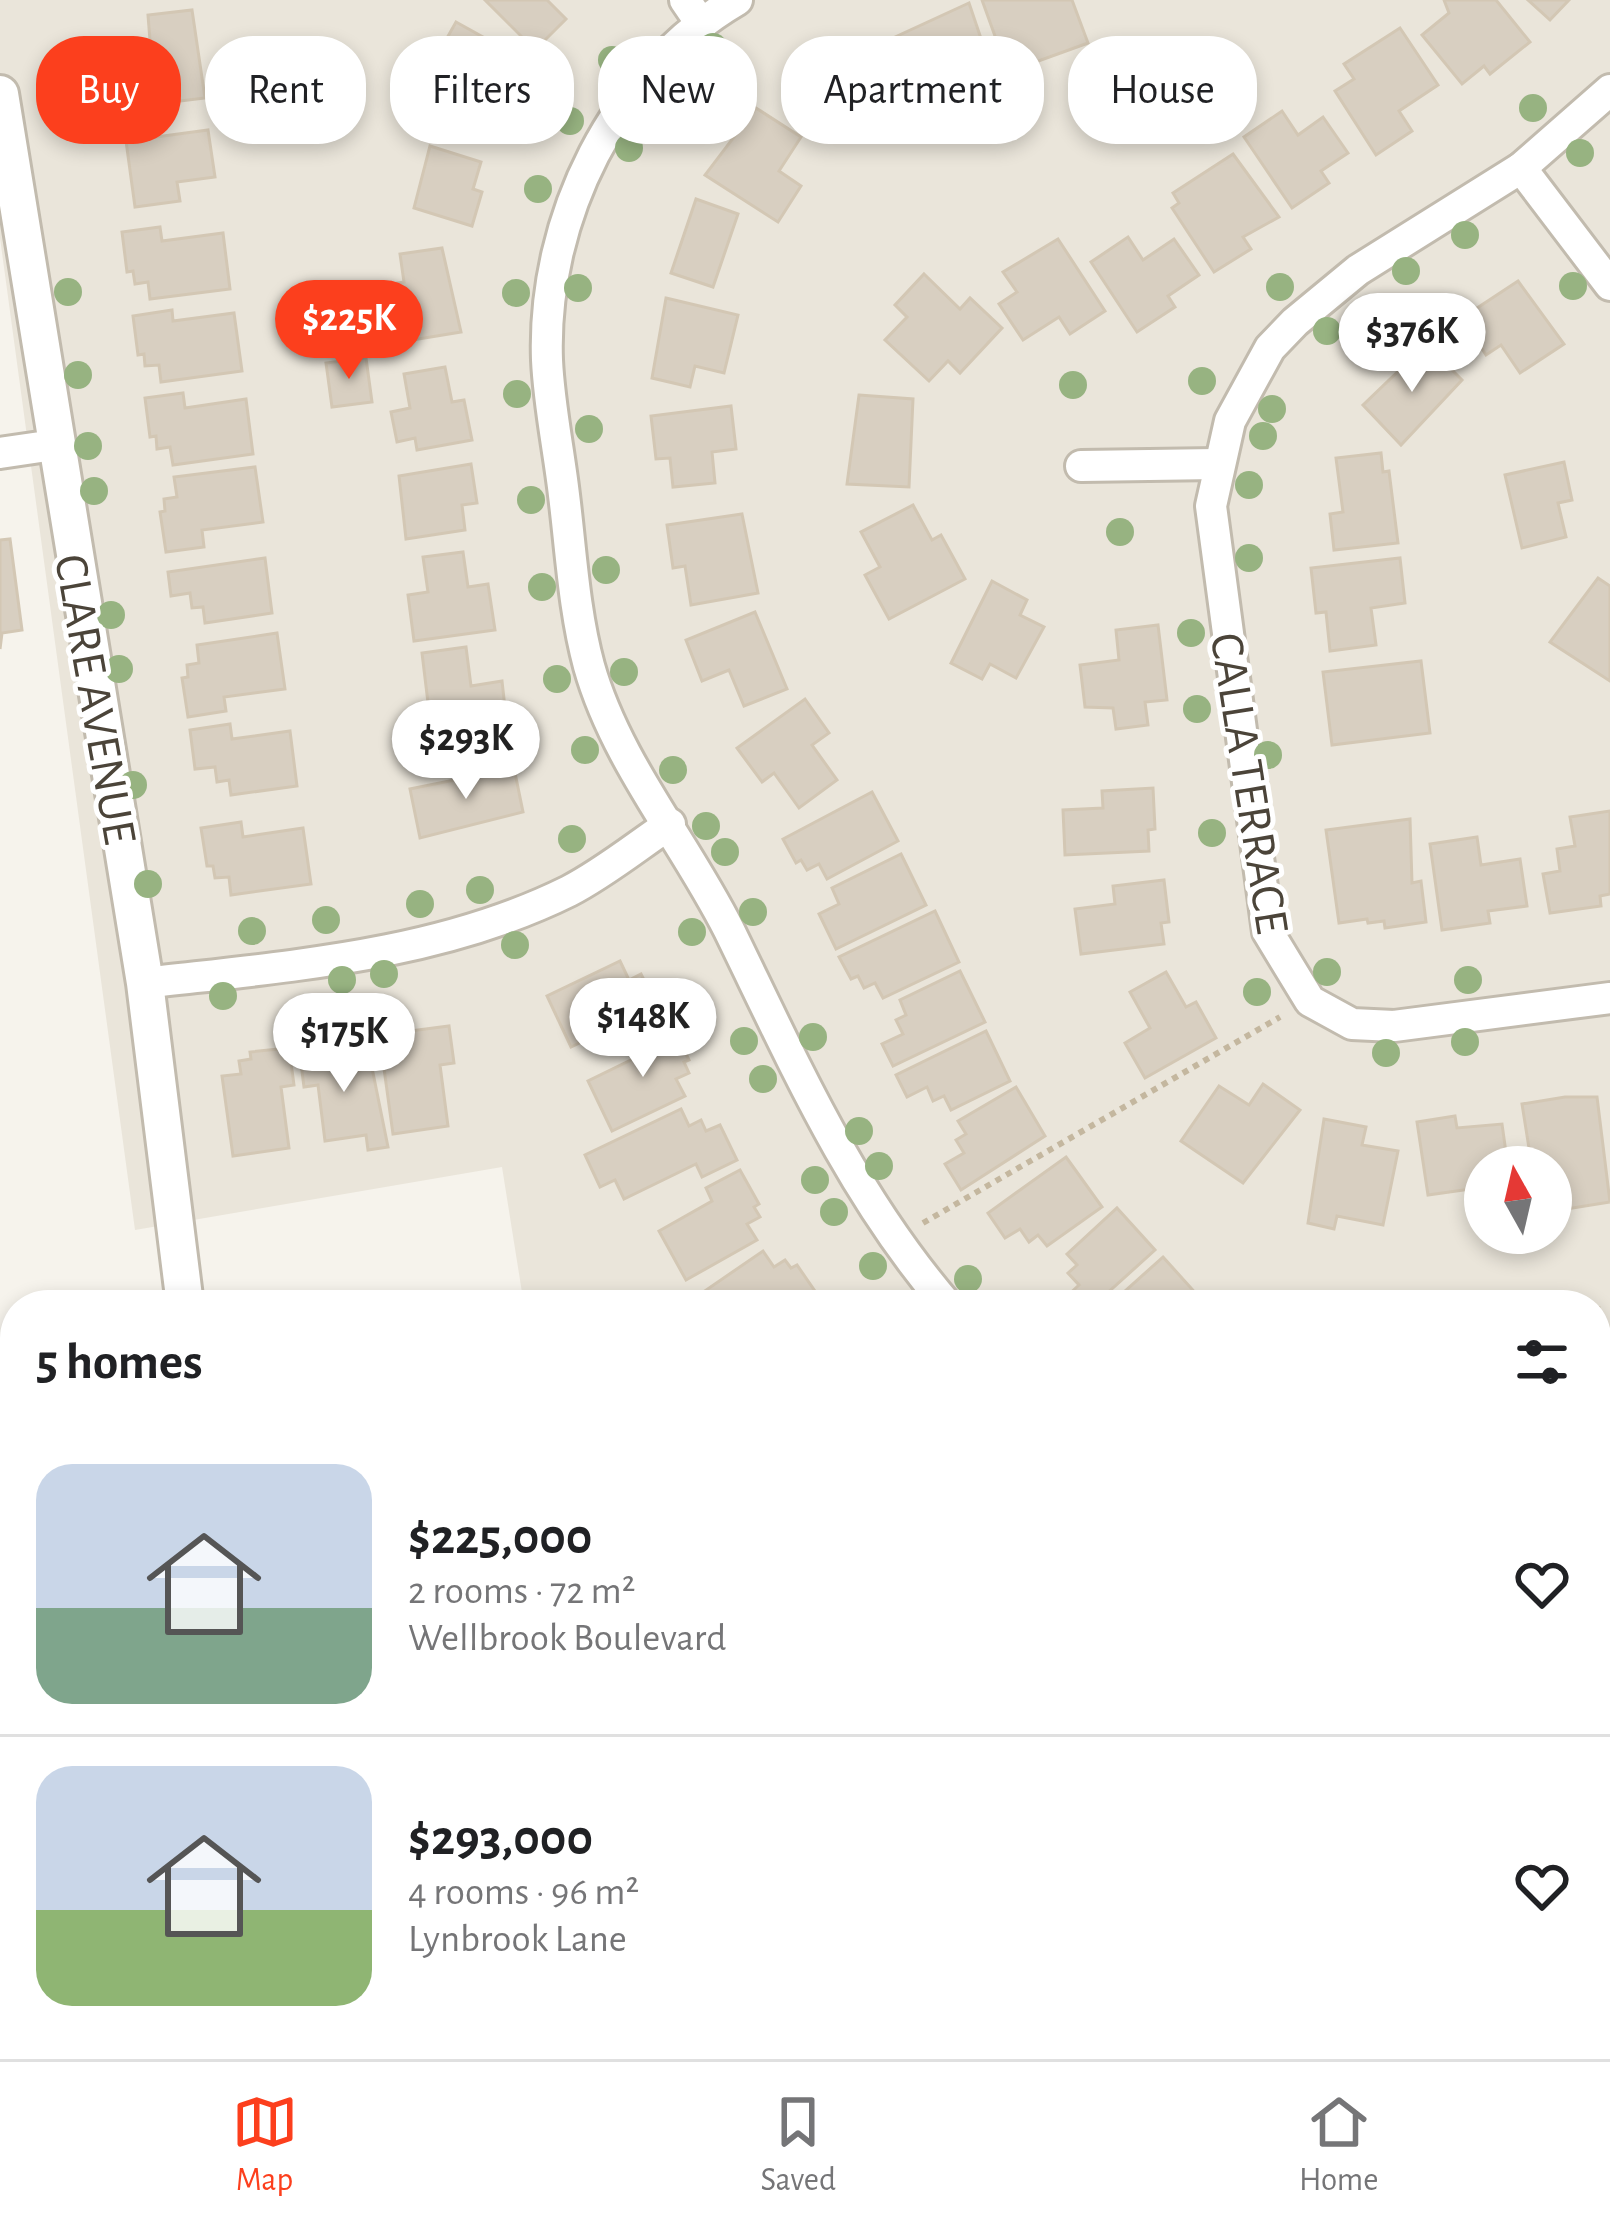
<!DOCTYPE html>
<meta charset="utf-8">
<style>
:root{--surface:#fff;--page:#f6f6f6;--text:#202124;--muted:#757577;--line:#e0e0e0;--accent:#fc3f1d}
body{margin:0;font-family:"Alegreya Sans",sans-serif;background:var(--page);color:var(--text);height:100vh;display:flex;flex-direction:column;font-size:45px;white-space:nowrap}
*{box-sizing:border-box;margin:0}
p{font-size:39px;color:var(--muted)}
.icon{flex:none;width:66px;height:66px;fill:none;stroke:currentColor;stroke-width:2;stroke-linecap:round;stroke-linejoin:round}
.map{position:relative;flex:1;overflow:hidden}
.panel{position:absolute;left:0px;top:1290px;width:1611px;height:771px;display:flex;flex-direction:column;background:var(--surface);border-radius:48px 48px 0 0;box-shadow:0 6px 18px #0003}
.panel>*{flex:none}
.top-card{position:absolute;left:36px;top:36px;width:1539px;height:108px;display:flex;gap:24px}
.needle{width:78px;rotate:352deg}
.tools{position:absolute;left:1464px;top:1146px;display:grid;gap:24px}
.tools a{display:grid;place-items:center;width:108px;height:108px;border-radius:50%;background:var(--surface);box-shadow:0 6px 18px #0003;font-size:60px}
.price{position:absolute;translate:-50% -102px;padding:0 27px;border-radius:42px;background:#fff;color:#222;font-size:39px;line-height:78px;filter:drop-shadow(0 3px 6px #0008)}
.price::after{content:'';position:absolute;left:50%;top:72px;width:36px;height:27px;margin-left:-18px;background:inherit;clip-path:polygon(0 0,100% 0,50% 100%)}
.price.on{background:var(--accent);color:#fff}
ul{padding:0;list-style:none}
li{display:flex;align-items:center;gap:36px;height:300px;padding:0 36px}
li+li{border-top:3px solid var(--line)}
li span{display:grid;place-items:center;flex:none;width:336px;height:240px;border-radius:36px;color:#555}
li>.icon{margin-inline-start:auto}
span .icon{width:144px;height:144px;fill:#fffc;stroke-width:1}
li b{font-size:51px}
h2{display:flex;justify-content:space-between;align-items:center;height:144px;padding:0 36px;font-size:51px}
.pill{padding:0 42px;border-radius:48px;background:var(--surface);box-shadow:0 6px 18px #0003;font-size:42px;line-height:108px}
.pill.on{background:var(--accent);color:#fff}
.tabs{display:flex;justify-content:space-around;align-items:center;height:168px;border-top:3px solid var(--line);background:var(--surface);font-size:33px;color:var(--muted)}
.tabs a{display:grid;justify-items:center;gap:6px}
.tabs .on{color:var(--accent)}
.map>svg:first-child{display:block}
</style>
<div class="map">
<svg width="1610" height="2059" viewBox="0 0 1610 2059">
<rect width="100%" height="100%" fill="#f6f3ec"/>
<path fill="#eae5da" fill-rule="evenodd" d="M 0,0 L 1610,0 L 1610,1792 L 1596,1794 L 1596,1305 L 524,1305 L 502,1167 L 135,1230 L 0,238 ZM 1485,1167 L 1551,1167 L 1551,1233 L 1485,1233 Z"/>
<g fill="#d2eab5">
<path d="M 0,1531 L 15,1554 L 15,1726 L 0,1718 Z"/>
<path d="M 1610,1792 L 1610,2059 L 831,2059 L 822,2046 L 1596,2046 L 1596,1794 Z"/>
</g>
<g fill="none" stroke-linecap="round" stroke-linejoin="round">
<g stroke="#a9d4f2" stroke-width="10">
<path d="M 0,1581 L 15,1607"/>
<path d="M 1236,2046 L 1257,2059"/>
</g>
</g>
<g fill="#d8cfc1" stroke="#d3c7b4" stroke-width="3">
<path d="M 485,0 L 547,0 L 566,19 L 535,50 Z"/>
<path d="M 982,0 L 1072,0 L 1088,43 L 1008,72 Z"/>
<path d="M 1444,0 L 1496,0 L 1530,42 L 1490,74 L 1484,66 L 1462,84 L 1422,35 L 1449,13 Z"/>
<path d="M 1528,0 L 1569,0 L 1550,20 Z"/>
<path d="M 969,3 L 993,74 L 937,94 L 928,70 L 907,78 L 893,38 Z"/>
<path d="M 192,10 L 205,98 L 155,104 L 148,15 Z"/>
<path d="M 456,22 L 530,63 L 480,137 L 443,116 L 463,80 L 433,63 Z"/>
<path d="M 1400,28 L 1438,85 L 1399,111 L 1412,131 L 1376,155 L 1335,91 L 1354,79 L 1344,64 Z"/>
<path d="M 878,41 L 904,115 L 863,129 L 855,105 L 828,114 L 815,77 L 839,68 L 835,56 Z"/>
<path d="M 756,108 L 801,137 L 779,171 L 801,186 L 778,222 L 705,175 Z"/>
<path d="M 1282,111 L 1298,135 L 1323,117 L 1348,153 L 1321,171 L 1329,183 L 1292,208 L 1244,137 Z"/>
<path d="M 208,130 L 215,177 L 177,182 L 180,201 L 135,207 L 126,141 Z"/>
<path d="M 430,146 L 481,162 L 473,189 L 482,192 L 472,226 L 414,208 Z"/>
<path d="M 1233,154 L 1279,217 L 1243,237 L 1251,249 L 1214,272 L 1172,208 L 1179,203 L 1173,193 Z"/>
<path d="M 696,199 L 738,214 L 713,287 L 671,273 Z"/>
<path d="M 160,227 L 162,241 L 223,233 L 230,289 L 150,299 L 148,282 L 135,284 L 133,271 L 127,272 L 122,232 Z"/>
<path d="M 1128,237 L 1143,260 L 1174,239 L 1199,275 L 1168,296 L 1175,307 L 1137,332 L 1091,262 Z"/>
<path d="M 1058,239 L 1105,311 L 1070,334 L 1059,317 L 1023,340 L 999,304 L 1017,292 L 1003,272 Z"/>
<path d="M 442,248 L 461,332 L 388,344 L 380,286 L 404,282 L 400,254 Z"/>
<path d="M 924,274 L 960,309 L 970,298 L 1002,328 L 960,373 L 948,361 L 929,381 L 885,340 L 907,317 L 895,305 Z"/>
<path d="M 1518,281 L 1564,344 L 1520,373 L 1501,345 L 1486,355 L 1462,318 Z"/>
<path d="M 666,298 L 738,315 L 724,373 L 695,366 L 690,387 L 652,378 Z"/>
<path d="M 172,310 L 173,321 L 234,313 L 242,371 L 161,382 L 159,365 L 145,366 L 144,354 L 138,355 L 133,316 Z"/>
<path d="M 1431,349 L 1462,380 L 1401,445 L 1363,405 L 1410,360 L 1414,365 Z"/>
<path d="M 366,358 L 372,402 L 332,407 L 326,363 Z"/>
<path d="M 445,367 L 452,402 L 464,400 L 472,440 L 417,450 L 415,438 L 397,442 L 391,412 L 410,408 L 404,374 Z"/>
<path d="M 183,393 L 185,408 L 246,399 L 253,454 L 173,465 L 170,447 L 157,449 L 156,436 L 150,437 L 145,398 Z"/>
<path d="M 859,395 L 913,399 L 909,487 L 847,484 Z"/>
<path d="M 731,406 L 736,449 L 712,452 L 715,483 L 673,487 L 670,458 L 656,459 L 651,416 Z"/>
<path d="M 1381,453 L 1383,472 L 1389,471 L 1398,543 L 1334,550 L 1330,514 L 1343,512 L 1336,458 Z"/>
<path d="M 1564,462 L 1572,500 L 1558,503 L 1566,537 L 1522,548 L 1505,475 Z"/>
<path d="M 471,464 L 477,503 L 462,505 L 465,530 L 406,539 L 399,476 Z"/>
<path d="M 255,467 L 263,522 L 202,530 L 204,547 L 166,552 L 160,512 L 165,511 L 164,499 L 177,497 L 174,477 Z"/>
<path d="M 913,505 L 932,540 L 941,535 L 965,579 L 889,619 L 865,575 L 880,567 L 861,532 Z"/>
<path d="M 742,514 L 758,593 L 691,605 L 685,566 L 673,568 L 667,525 Z"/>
<path d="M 10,539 L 22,630 L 2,633 L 0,649 L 0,540 Z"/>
<path d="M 463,552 L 468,587 L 488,584 L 495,630 L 414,641 L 408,595 L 428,592 L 423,557 Z"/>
<path d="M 265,558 L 272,613 L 205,623 L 203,607 L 192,608 L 190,593 L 171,596 L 168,572 Z"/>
<path d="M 1400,558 L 1405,603 L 1371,608 L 1376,645 L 1330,651 L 1326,612 L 1316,613 L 1311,568 Z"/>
<path d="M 1598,578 L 1610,586 L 1610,681 L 1550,642 Z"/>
<path d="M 992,581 L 1027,600 L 1020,615 L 1044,627 L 1016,678 L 990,664 L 982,679 L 951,663 Z"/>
<path d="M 755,612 L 787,689 L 744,706 L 729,670 L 702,681 L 686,640 Z"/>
<path d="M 1158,625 L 1167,700 L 1145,702 L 1148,725 L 1116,729 L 1113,708 L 1085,707 L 1080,665 L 1119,660 L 1116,630 Z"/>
<path d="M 277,633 L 285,689 L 224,697 L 226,711 L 188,717 L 182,678 L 188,677 L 187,665 L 199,663 L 197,645 Z"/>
<path d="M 466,647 L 471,686 L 502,681 L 507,726 L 432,736 L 422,653 Z"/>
<path d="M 1421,661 L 1430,733 L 1332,745 L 1323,672 Z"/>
<path d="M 805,699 L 829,733 L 812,745 L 837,780 L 799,808 L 774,773 L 762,782 L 737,748 Z"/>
<path d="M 230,724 L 232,739 L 290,731 L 297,786 L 231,795 L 229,780 L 217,782 L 215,767 L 195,769 L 190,730 Z"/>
<path d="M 514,768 L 523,812 L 420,838 L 410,789 Z"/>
<path d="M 1153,788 L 1155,829 L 1148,830 L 1149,851 L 1065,855 L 1063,810 L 1103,808 L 1102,791 Z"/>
<path d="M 872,792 L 898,841 L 827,879 L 819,864 L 807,870 L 801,860 L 796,863 L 783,839 Z"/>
<path d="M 1610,811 L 1610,894 L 1600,896 L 1601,906 L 1550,913 L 1543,874 L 1560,871 L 1557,849 L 1575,846 L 1570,817 Z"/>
<path d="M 1410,819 L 1412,883 L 1421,881 L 1426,922 L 1385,928 L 1384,921 L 1368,923 L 1367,919 L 1339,923 L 1326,830 Z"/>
<path d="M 241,822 L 243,837 L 303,828 L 311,884 L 231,895 L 229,877 L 215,878 L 213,866 L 207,866 L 201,828 Z"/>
<path d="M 1477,837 L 1481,865 L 1520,859 L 1527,906 L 1488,911 L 1490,923 L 1442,930 L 1430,844 Z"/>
<path d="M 901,854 L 926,905 L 836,949 L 819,914 L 839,904 L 832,888 Z"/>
<path d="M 1164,880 L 1169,922 L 1161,923 L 1164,944 L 1081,954 L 1075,909 L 1115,904 L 1113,886 Z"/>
<path d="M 935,911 L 959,962 L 883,998 L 875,983 L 864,988 L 858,976 L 851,979 L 839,957 Z"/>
<path d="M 620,961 L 629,980 L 641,974 L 646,984 L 650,981 L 667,1017 L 633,1033 L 627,1020 L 571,1047 L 547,996 Z"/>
<path d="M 960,971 L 985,1022 L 893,1066 L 882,1044 L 903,1034 L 896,1020 L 906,1015 L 900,1000 Z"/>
<path d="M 1166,972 L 1186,1007 L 1196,1002 L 1216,1038 L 1145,1078 L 1125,1043 L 1150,1028 L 1130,992 Z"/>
<path d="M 672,1024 L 689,1060 L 684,1062 L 689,1073 L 676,1079 L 685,1096 L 612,1131 L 588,1081 L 643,1054 L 637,1042 Z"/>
<path d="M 449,1026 L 454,1063 L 440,1065 L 448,1126 L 393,1134 L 382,1054 L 401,1052 L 399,1038 L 411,1037 L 410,1031 Z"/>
<path d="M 986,1031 L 1010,1081 L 951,1110 L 944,1096 L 933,1101 L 927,1087 L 907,1097 L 896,1075 Z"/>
<path d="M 338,1040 L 340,1058 L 356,1057 L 358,1070 L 372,1068 L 388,1147 L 368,1150 L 366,1135 L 325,1141 L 318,1085 L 304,1087 L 299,1048 Z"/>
<path d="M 289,1048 L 294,1085 L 281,1087 L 289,1148 L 233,1156 L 222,1076 L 241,1074 L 239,1061 L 251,1059 L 250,1052 Z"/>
<path d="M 1263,1084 L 1300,1110 L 1243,1183 L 1181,1141 L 1219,1086 L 1249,1105 Z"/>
<path d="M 1016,1087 L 1045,1136 L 961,1190 L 945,1164 L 964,1153 L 956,1140 L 966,1134 L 958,1121 Z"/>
<path d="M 1565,1097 L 1597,1097 L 1610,1202 L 1554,1211 L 1551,1167 L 1532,1167 L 1522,1104 Z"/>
<path d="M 681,1109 L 689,1126 L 701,1120 L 706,1131 L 720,1125 L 737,1160 L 702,1177 L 696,1164 L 624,1199 L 615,1180 L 600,1187 L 585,1155 Z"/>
<path d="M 1455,1116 L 1457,1128 L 1502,1124 L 1508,1167 L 1485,1167 L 1485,1187 L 1428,1195 L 1417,1122 Z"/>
<path d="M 1324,1119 L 1366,1127 L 1362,1145 L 1398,1151 L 1383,1225 L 1337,1216 L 1334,1229 L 1308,1223 Z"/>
<path d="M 1066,1157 L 1102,1207 L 1047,1246 L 1038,1235 L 1029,1242 L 1020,1229 L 1005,1238 L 988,1213 Z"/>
<path d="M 740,1170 L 759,1204 L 754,1207 L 760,1217 L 747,1224 L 757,1240 L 686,1280 L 659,1231 L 712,1201 L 706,1188 Z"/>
<path d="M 1117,1208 L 1155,1250 L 1094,1305 L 1070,1305 L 1064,1299 L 1079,1285 L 1068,1273 L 1077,1265 L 1067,1254 Z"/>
<path d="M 763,1251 L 774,1267 L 785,1260 L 791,1268 L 797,1265 L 819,1297 L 808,1305 L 702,1305 L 696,1297 Z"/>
<path d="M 1163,1257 L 1200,1298 L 1192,1305 L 1117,1305 L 1114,1301 Z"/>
<path d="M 1599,1308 L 1610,1397 L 1596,1399 L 1596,1309 Z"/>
<path d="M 1606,1605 L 1610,1686 L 1596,1688 L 1596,1607 Z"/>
<path d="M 387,2046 L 430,2046 L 429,2052 L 453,2053 L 453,2046 L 503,2046 L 502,2059 L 363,2059 L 364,2047 Z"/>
<path d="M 654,2046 L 796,2046 L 803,2059 L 662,2059 Z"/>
<path d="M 526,2048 L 568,2051 L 567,2059 L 525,2059 Z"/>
</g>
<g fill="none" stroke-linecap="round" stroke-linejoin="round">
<defs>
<g id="minor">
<path d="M 685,0 L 702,25"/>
<path d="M 737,0 C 614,72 542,219 547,360 C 549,405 559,451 564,495 C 571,551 574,611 589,666 C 616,762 685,842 729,930 C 794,1063 850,1192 947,1305"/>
<path d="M 1610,90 L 1521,168 L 1358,270 L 1295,322 L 1270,348 L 1230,421 L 1211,506 L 1268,932 L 1310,1001 L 1352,1024 L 1394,1026 L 1610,998"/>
<path d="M 1521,168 L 1610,285"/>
<path d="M 0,453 L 54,445"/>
<path d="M 1081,466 L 1217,464"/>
<path d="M 145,983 C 289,966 438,956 569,891 C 604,873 637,846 670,824"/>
<path d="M 1596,1489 L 1610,1487"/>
</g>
<g id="tertiary">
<path d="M 0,94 L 145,983 L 185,1305"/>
<path d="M 276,2046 L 277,2059"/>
</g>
</defs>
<use href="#minor" stroke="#c2bbae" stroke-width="36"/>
<use href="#tertiary" stroke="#c2bbae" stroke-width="42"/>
<path stroke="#c4b79f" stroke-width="6" stroke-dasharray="6 6" stroke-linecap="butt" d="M 923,1223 L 1280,1017"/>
<use href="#minor" stroke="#fff" stroke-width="30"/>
<use href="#tertiary" stroke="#fff" stroke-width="36"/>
</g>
<g fill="#97b381">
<circle cx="713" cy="47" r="14"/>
<circle cx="612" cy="60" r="14"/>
<circle cx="680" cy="82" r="14"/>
<circle cx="1533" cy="108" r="14"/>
<circle cx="570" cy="121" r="14"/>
<circle cx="629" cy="148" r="14"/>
<circle cx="1580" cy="153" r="14"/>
<circle cx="538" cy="189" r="14"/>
<circle cx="1465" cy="235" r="14"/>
<circle cx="1406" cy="271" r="14"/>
<circle cx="1573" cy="286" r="14"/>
<circle cx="1280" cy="287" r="14"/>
<circle cx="578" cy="288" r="14"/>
<circle cx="68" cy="292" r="14"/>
<circle cx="516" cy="293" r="14"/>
<circle cx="1327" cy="331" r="14"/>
<circle cx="78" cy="375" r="14"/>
<circle cx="1202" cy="381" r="14"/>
<circle cx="1073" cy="385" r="14"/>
<circle cx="517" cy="394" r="14"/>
<circle cx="1272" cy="409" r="14"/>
<circle cx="589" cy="429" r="14"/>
<circle cx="1263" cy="436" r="14"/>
<circle cx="88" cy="446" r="14"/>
<circle cx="1249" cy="485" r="14"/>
<circle cx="94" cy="491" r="14"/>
<circle cx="531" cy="500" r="14"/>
<circle cx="1120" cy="532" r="14"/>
<circle cx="1249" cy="558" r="14"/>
<circle cx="606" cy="570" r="14"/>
<circle cx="542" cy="587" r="14"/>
<circle cx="111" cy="615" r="14"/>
<circle cx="1191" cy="633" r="14"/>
<circle cx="119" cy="669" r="14"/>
<circle cx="624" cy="672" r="14"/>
<circle cx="557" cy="679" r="14"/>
<circle cx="1197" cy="709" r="14"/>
<circle cx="585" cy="750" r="14"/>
<circle cx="1268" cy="755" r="14"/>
<circle cx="673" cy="770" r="14"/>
<circle cx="133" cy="785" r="14"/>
<circle cx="706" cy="826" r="14"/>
<circle cx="1212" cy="833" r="14"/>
<circle cx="572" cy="839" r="14"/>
<circle cx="725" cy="852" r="14"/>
<circle cx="148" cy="884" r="14"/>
<circle cx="480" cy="890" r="14"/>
<circle cx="420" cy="904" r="14"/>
<circle cx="753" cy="912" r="14"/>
<circle cx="326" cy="920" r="14"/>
<circle cx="252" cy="931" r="14"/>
<circle cx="692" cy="932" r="14"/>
<circle cx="515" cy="945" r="14"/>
<circle cx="1327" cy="972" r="14"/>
<circle cx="384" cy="974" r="14"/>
<circle cx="342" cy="980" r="14"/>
<circle cx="1468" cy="980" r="14"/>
<circle cx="1257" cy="992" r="14"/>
<circle cx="223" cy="996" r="14"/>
<circle cx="813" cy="1037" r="14"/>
<circle cx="744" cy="1041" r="14"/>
<circle cx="1465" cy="1042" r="14"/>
<circle cx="1386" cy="1053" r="14"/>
<circle cx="763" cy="1079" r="14"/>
<circle cx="859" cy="1131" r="14"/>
<circle cx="879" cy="1166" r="14"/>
<circle cx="815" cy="1180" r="14"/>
<circle cx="834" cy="1212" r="14"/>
<circle cx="873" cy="1266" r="14"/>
<circle cx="968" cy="1279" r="14"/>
</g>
<g text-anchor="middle" stroke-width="10" stroke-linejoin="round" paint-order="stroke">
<g font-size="48" fill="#4b4439" stroke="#fff">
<text transform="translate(97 699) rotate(80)" y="17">CLARE AVENUE</text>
<text transform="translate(1251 783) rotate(81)" y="17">CALLA TERRACE</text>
</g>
</g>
</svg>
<div class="tools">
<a><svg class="needle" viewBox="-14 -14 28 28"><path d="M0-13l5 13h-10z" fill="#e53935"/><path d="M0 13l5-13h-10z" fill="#757577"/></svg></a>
</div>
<b class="price on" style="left:349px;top:382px">$225K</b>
<b class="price" style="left:1412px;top:395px">$376K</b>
<b class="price" style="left:466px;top:802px">$293K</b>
<b class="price" style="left:643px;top:1080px">$148K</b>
<b class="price" style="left:344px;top:1095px">$175K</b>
<div class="top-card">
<a class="pill on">Buy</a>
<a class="pill">Rent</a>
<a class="pill">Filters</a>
<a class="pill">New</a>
<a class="pill">Apartment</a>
<a class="pill">House</a>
</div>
<section class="panel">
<h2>5 homes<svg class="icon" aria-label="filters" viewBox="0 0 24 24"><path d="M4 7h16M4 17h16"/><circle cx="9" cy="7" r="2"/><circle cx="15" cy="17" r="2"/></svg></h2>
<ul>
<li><span style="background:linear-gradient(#c9d6e8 60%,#7fa58c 0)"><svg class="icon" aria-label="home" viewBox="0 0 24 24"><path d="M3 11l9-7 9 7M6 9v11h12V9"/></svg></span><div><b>$225,000</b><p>2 rooms · 72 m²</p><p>Wellbrook Boulevard</p></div><svg class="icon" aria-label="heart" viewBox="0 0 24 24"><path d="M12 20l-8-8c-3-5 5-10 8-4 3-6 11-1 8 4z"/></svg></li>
<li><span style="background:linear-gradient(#c9d6e8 60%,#8fb573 0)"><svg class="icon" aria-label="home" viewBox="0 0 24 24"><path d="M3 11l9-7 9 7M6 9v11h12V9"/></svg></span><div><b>$293,000</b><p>4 rooms · 96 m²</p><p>Lynbrook Lane</p></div><svg class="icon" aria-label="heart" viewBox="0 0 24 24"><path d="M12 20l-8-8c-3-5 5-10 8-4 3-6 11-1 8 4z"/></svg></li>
</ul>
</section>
</div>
<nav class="tabs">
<a class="on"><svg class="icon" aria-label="map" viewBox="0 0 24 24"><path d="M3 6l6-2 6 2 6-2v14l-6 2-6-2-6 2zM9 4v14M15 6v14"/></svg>Map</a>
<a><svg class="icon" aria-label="saved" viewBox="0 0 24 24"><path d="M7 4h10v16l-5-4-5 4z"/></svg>Saved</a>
<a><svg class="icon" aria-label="home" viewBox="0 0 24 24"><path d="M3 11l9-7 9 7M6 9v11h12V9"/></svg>Home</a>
</nav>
